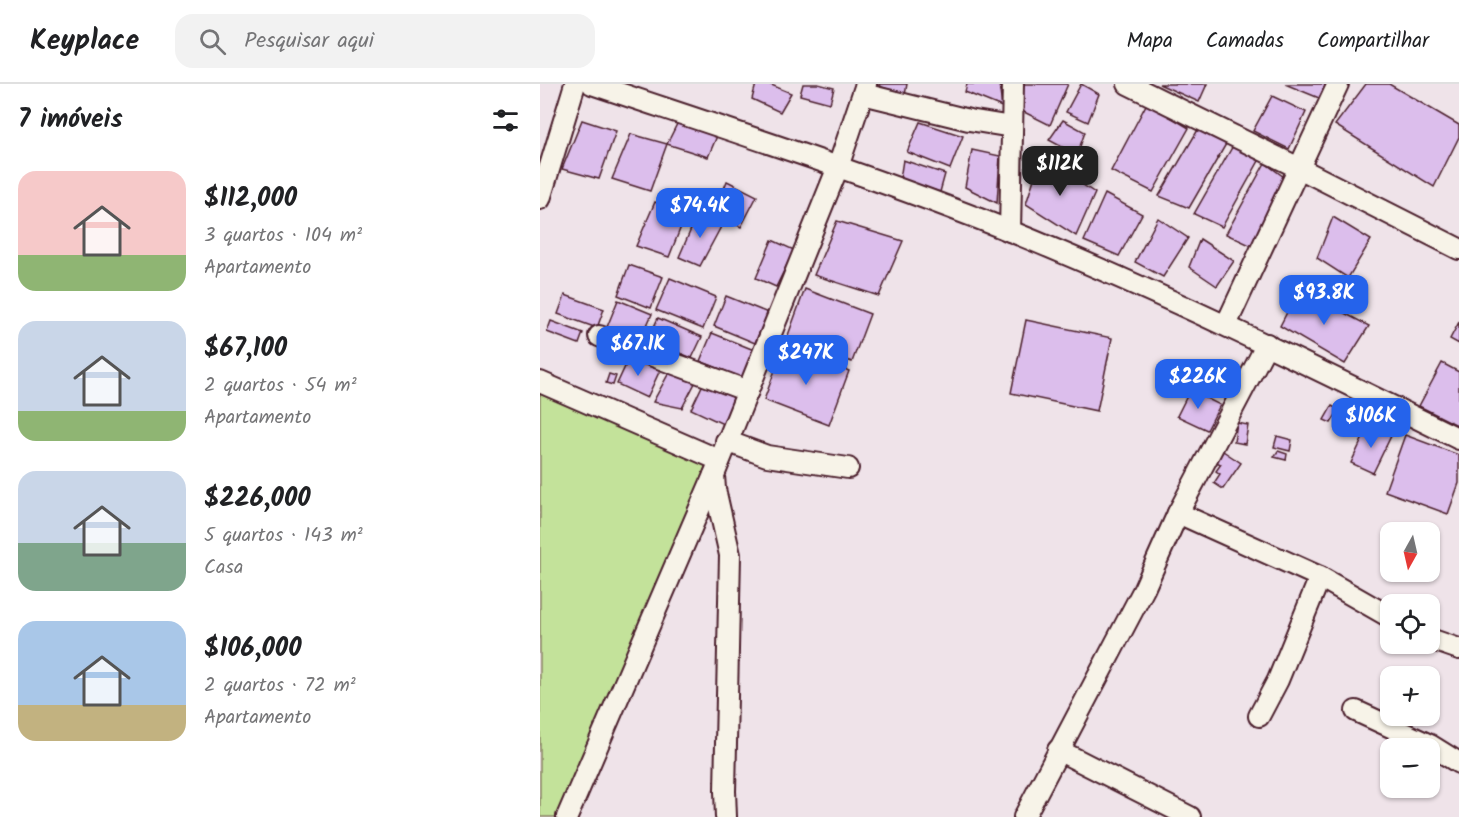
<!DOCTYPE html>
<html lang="pt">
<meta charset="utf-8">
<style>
:root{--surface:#fff;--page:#f2f2f2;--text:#202124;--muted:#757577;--line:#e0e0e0;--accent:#2563eb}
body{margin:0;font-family:Kalam,sans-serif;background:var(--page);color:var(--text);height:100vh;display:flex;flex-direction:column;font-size:22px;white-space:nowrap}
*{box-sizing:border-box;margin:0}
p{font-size:20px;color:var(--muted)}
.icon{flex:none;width:33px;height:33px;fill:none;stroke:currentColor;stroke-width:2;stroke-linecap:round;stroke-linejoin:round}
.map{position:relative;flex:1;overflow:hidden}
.drawer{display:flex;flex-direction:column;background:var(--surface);width:540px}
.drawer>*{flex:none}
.needle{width:39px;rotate:188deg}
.fabs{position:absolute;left:840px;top:438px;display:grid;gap:12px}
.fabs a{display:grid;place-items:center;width:60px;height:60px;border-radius:12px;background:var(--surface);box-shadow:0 2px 4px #0004;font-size:30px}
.price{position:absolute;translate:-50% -51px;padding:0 14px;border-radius:12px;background:var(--accent);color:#fff;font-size:20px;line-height:39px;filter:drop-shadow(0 2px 3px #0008)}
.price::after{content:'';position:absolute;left:50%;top:36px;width:18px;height:14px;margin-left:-9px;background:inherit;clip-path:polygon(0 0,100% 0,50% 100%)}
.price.current{background:#222;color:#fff}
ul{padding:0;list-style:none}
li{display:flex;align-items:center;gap:18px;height:150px;padding:0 18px}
li span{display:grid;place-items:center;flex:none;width:168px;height:120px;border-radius:18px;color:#555}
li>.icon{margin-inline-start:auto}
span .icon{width:72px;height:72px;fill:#fffc;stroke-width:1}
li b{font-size:26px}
h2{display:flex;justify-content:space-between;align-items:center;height:72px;padding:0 18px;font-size:26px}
header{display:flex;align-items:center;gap:36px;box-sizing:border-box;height:84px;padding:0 30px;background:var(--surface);border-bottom:2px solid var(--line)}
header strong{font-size:28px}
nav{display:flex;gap:33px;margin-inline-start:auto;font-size:21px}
.search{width:420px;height:54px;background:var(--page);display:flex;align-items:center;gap:15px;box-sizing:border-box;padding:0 21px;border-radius:18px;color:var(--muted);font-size:22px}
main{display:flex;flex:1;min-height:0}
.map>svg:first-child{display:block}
</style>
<header>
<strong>Keyplace</strong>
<div class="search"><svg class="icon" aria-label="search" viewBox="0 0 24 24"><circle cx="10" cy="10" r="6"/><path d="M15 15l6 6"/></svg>Pesquisar aqui</div>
<nav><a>Mapa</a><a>Camadas</a><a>Compartilhar</a></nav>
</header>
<main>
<section class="drawer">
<h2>7 imóveis<svg class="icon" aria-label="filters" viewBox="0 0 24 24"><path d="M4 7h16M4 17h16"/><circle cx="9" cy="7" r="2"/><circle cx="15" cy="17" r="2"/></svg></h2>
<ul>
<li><span style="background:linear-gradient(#f6c9c9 70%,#8fb573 0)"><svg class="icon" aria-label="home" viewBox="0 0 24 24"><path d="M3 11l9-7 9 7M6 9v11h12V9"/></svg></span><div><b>$112,000</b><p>3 quartos · 104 m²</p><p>Apartamento</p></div></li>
<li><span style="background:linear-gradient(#c9d6e8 75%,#8fb573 0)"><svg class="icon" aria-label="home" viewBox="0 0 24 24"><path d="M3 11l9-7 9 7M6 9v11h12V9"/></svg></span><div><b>$67,100</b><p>2 quartos · 54 m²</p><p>Apartamento</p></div></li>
<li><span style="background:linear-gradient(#c9d6e8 60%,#7fa58c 0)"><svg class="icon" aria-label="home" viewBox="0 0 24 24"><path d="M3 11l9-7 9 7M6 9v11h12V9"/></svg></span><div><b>$226,000</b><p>5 quartos · 143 m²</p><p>Casa</p></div></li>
<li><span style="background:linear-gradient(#a9c7e8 70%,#c2b280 0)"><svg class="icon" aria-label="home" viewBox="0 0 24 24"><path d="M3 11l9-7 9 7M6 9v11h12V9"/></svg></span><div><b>$106,000</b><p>2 quartos · 72 m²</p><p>Apartamento</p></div></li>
</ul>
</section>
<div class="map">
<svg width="919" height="733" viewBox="0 0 919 733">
<rect width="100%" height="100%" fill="#efe3e9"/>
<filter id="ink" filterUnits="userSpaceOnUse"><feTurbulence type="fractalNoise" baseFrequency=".0167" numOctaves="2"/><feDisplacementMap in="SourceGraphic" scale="12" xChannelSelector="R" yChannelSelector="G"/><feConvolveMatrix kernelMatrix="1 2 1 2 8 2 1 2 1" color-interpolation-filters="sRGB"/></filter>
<g filter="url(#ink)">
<path fill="#c3e29a" stroke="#868062" stroke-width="1.5" d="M 0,307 L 172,381 L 27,733 L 0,733 Z"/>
<g fill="#dcbeec" stroke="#4a1f2b" stroke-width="1.5">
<path d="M 216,0 L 229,0 L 251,9 L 240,28 L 212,15 Z"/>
<path d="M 263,0 L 278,0 L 294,4 L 290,19 L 260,11 Z"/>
<path d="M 339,0 L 367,0 L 365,11 L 339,2 Z"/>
<path d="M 427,0 L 459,0 L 462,23 L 425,8 Z"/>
<path d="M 483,0 L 528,0 L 510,41 L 482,27 Z"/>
<path d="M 541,0 L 559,10 L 548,38 L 526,28 Z"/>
<path d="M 619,0 L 667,0 L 659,18 Z"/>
<path d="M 745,0 L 786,0 L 779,14 Z"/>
<path d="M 826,0 L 849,0 L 919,41 L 919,53 L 894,103 L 795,41 Z"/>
<path d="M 732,12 L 766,28 L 749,65 L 713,47 Z"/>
<path d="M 607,19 L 649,44 L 613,108 L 571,87 Z"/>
<path d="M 42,36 L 76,47 L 59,95 L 22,85 Z"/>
<path d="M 523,36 L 545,48 L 537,71 L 509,56 Z"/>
<path d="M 138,38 L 177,52 L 168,73 L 127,60 Z"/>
<path d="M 380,38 L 423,52 L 410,85 L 367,68 Z"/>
<path d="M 659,44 L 686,60 L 649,124 L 619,112 Z"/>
<path d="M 91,50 L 127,60 L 110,107 L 72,95 Z"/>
<path d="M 694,60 L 720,75 L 682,143 L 654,130 Z"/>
<path d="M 432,66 L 460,72 L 457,119 L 425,103 Z"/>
<path d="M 501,73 L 555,109 L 536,152 L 486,120 Z"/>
<path d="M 363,76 L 405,90 L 400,108 L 360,95 Z"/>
<path d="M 725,79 L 744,93 L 712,162 L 686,150 Z"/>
<path d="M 187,97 L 217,112 L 201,143 L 174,130 Z"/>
<path d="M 565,110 L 602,130 L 579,172 L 544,157 Z"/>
<path d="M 115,118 L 146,130 L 129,173 L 96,162 Z"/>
<path d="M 158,129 L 183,139 L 160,182 L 139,173 Z"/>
<path d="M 793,133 L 831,156 L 808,194 L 777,174 Z"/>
<path d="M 618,134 L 648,154 L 623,193 L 595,178 Z"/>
<path d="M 297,137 L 363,157 L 339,212 L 274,191 Z"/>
<path d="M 660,155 L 694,177 L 677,202 L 649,183 Z"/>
<path d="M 232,156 L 254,166 L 236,203 L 216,194 Z"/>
<path d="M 89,181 L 123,193 L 111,224 L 78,211 Z"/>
<path d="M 130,194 L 176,213 L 163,245 L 116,226 Z"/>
<path d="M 265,205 L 330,230 L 312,278 L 247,254 Z"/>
<path d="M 759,205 L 829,242 L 805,280 L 740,242 Z"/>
<path d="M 25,211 L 64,225 L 57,244 L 18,230 Z"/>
<path d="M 186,212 L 228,229 L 215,259 L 174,242 Z"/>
<path d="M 78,216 L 112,230 L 100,257 L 67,243 Z"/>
<path d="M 118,234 L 162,253 L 152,274 L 108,256 Z"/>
<path d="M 486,236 L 572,254 L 557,327 L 471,309 Z"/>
<path d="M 11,237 L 43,249 L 39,260 L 7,248 Z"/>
<path d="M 919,238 L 919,260 L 910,255 Z"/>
<path d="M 172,249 L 214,266 L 203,294 L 160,277 Z"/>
<path d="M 244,262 L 309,287 L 289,341 L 224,316 Z"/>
<path d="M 90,272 L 120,286 L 107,314 L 77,300 Z"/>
<path d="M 902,279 L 919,288 L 919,342 L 879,322 Z"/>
<path d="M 130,287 L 155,299 L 142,324 L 113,318 Z"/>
<path d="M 69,290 L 76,292 L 73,301 L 66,299 Z"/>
<path d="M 163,300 L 195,314 L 183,340 L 151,325 Z"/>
<path d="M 650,306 L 680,321 L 667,346 L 637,332 Z"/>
<path d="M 792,322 L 799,326 L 791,339 L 784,336 Z"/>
<path d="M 697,339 L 708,341 L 705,360 L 694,358 Z"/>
<path d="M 829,341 L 851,352 L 833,389 L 811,379 Z"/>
<path d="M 865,351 L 919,371 L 919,399 L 908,430 L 845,407 Z"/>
<path d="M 737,352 L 752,356 L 750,367 L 734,363 Z"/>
<path d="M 683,367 L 701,379 L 683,405 L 674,399 L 680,390 L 676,387 L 681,380 L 676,378 Z"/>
<path d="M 738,367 L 747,370 L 746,376 L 734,373 Z"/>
</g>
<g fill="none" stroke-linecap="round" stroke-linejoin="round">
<defs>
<g id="street">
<path d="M 52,0 C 192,47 333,92 470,147 C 623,209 771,282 919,355"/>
<path d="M 588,0 L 759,84 L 919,165"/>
<path d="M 323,10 L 429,36 L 472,43"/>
<path d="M 0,115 L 35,0"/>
<path d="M 470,147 L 473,0"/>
<path d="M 686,241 L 798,0"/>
<path d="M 59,252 L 208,307"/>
<path d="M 0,298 L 179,376"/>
<path d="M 186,357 L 227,372 L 308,384"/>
<path d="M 638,429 L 780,493 L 850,533"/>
<path d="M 890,555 L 919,565"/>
<path d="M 816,627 L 890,661 L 919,679"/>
<path d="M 719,632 L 738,596 L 780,493"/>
<path d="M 518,666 L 650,733"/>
<path d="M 27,733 L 174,391"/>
<path d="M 186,733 L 185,707 L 190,471 L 175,405 L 174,391 L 298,83 L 326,0"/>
<path d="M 484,733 L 604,505 L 638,429 L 727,260"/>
</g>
</defs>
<use href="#street" stroke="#4a1f2b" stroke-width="24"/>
<use href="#street" stroke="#f7f3e8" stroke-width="20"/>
</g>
</g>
</svg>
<div class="fabs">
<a><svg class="needle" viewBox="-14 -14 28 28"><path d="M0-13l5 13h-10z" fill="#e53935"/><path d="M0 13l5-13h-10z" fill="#757577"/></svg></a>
<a><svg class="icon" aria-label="locate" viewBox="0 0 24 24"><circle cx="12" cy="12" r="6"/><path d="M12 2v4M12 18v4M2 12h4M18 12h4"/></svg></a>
<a>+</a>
<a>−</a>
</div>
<b class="price current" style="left:520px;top:113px">$112K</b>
<b class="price" style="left:160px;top:155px">$74.4K</b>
<b class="price" style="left:784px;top:242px">$93.8K</b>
<b class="price" style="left:98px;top:293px">$67.1K</b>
<b class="price" style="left:266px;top:302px">$247K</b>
<b class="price" style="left:658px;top:326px">$226K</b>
<b class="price" style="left:831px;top:365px">$106K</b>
</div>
</main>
